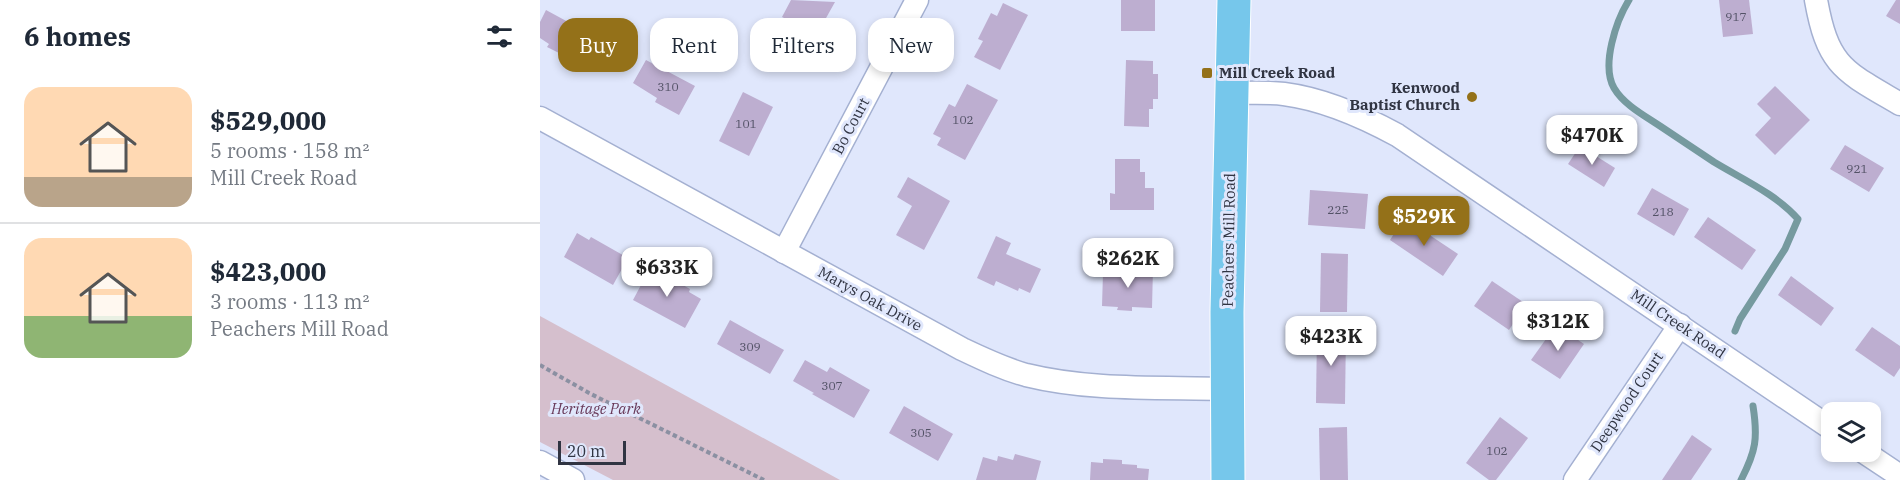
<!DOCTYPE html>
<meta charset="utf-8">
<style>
:root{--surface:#fff;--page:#f2f2f3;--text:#1f2937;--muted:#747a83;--line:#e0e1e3;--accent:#947119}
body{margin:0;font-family:"IBM Plex Serif",serif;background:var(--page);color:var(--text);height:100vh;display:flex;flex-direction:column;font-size:22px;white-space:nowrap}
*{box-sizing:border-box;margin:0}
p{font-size:20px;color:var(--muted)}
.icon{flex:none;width:33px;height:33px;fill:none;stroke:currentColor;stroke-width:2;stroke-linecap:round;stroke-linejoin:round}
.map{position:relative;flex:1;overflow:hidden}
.side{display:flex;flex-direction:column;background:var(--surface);width:540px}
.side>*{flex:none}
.banner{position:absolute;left:18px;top:18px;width:570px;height:54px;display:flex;gap:12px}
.controls{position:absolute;left:1281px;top:402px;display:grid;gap:12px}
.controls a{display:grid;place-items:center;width:60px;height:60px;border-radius:12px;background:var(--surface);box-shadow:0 3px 9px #0003;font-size:30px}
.scale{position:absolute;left:18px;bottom:15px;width:68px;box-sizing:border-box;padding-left:6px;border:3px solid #303442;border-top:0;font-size:16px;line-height:21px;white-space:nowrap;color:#303442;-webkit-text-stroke:4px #e0e7fc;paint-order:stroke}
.price{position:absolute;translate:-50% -51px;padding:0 14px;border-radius:12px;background:#fff;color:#222;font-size:20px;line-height:39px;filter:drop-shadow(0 2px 3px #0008)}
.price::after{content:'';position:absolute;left:50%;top:36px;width:18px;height:14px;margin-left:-9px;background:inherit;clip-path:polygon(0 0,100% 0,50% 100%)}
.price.selected{background:var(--accent);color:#fff}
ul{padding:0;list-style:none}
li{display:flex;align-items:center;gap:18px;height:150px;padding:0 24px}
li+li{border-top:2px solid var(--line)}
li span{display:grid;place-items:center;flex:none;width:168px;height:120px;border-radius:18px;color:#555}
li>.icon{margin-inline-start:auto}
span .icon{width:72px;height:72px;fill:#fffc;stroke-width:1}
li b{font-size:26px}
h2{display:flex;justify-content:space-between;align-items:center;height:72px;padding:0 24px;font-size:26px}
.pill{padding:0 21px;border-radius:18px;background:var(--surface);box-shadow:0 3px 9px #0003;font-size:21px;line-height:54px}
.pill.selected{background:var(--accent);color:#fff}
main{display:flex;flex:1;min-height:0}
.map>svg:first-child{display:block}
</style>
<main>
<section class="side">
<h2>6 homes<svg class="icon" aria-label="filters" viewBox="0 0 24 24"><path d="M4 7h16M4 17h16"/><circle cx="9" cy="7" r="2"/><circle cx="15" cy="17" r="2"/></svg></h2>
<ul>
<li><span style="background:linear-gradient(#ffd9b3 75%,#b9a48a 0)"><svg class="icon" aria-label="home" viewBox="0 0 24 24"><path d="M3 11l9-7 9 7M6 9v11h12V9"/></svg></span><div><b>$529,000</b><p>5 rooms · 158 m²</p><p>Mill Creek Road</p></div></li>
<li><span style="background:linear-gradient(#ffd9b3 65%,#8fb573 0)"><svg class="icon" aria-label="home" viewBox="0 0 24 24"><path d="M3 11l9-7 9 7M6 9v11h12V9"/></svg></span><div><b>$423,000</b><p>3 rooms · 113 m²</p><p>Peachers Mill Road</p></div></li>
</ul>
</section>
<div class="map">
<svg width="1360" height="480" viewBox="0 0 1360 480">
<rect width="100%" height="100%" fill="#e0e7fc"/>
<path fill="#d5bfcd" d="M 0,316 L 300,480 L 73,480 L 0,442 Z"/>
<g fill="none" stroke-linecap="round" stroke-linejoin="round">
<g stroke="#769a9f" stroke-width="7">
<path d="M 1089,0 C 1076,21 1061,65 1074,88 C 1084,105 1105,116 1120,126 C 1138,138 1156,150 1174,162 C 1202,179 1236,194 1258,219 L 1245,249 L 1200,319 L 1195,331"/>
<path d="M 1201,480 C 1216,451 1218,438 1213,406"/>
</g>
</g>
<g fill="#bdaed0">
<path d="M 251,0 L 295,2 L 276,36 L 270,32 L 263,45 L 239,31 L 246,19 L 242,17 Z"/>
<rect x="581" y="0" width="34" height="31"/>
<path d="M 1179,0 L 1209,0 L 1213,34 L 1183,37 Z"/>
<path d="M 1356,0 L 1360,0 L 1360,24 L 1346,16 Z"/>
<path d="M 463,3 L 488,15 L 460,70 L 434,57 L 443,41 L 438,39 L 451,13 L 457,16 Z"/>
<path d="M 6,10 L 65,42 L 52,67 L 33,56 L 31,59 L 7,47 L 9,44 L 0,38 L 0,22 Z"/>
<path d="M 106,60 L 155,86 L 139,115 L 115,102 L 117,98 L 93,83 Z"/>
<path d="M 586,60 L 613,61 L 613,74 L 618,74 L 618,99 L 613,99 L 613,109 L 609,109 L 609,127 L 584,126 Z"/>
<path d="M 427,84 L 458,100 L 425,160 L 397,145 L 401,138 L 393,134 L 409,104 L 415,107 Z"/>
<path d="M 1235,86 L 1270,120 L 1235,155 L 1215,135 L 1231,118 L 1217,104 Z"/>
<path d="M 203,92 L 233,107 L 209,156 L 179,141 Z"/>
<path d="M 1305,145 L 1344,168 L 1329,192 L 1290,169 Z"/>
<path d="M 1040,146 L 1075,168 L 1064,187 L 1028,164 Z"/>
<path d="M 575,159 L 600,159 L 600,172 L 605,172 L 605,188 L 614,188 L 614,210 L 570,210 L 570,193 L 575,194 Z"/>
<path d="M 368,177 L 410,201 L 384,250 L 356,235 L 372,206 L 357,197 Z"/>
<path d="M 1112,188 L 1149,209 L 1134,236 L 1097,214 Z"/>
<path d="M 770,190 L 828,194 L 825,229 L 768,225 Z"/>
<path d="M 1168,217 L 1216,250 L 1202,270 L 1154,237 Z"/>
<path d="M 864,218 L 918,254 L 903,276 L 850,240 Z"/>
<path d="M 37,233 L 49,240 L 51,237 L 88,258 L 73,285 L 24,257 Z"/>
<path d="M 456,236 L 471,243 L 466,254 L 501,269 L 490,293 L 479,288 L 478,291 L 456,281 L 454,286 L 437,278 Z"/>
<path d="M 781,253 L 808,254 L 807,312 L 780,312 Z"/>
<path d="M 580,267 L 613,268 L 612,308 L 592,307 L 592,311 L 577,310 L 578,307 L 562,306 L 563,273 L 580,274 Z"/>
<path d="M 109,270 L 121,276 L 123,274 L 150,289 L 149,292 L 161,299 L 145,328 L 93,300 Z"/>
<path d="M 1251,276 L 1294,308 L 1281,326 L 1238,295 Z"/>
<path d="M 952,281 L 986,304 L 969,330 L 934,306 Z"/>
<path d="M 190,320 L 244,350 L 230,374 L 177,344 Z"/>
<path d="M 1016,325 L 1044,344 L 1020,379 L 991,360 Z"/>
<path d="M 1332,327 L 1360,346 L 1360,368 L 1354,377 L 1315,350 Z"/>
<path d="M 777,331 L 806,331 L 805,404 L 776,403 Z"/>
<path d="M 265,360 L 287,372 L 290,367 L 330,390 L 314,418 L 272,394 L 274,393 L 253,381 Z"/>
<path d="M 364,406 L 413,434 L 398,461 L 349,433 Z"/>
<path d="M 960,417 L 988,438 L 956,480 L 949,480 L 926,463 Z"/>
<path d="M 807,427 L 808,480 L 780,480 L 779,428 Z"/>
<path d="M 1152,435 L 1172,449 L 1151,480 L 1122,480 Z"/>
<path d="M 475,454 L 501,461 L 496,480 L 436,480 L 443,457 L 457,461 L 458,456 L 473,460 Z"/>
<path d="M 563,459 L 582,460 L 582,464 L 597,465 L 597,468 L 609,469 L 608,480 L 550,480 L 551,462 L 563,463 Z"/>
</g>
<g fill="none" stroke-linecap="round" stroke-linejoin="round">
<defs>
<g id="minor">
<path d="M 1276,0 C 1288,67 1304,71 1360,104"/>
<path d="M 693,93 C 710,93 727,92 744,94 C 783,99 822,116 857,135 L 1292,429"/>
<path d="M 0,118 L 422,349 C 443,359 464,369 486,375 C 551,391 620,387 687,389"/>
<path d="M 244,252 L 377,0"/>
<path d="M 1324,452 L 1360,476"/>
<path d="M 0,462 L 33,480"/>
<path d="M 1035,480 L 1140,325"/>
</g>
<path id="primary" d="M 688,480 L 687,312 L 694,0"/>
</defs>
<use href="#minor" stroke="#a4b0d1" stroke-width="25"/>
<use href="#primary" stroke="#fff" stroke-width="35"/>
<path stroke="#8b90a2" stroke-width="4" stroke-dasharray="4.5 3" stroke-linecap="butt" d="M 0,365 L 49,393 L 224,480"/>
<use href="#minor" stroke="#fff" stroke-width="22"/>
<use href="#primary" stroke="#76c7eb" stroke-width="33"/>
</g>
<g fill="#947119" stroke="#e0e7fc" stroke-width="2">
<rect x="661" y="67" width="12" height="12" rx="3"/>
<circle cx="932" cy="97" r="6"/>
</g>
<g text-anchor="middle" stroke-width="6" stroke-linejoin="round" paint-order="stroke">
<g font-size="12" fill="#535266">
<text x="1196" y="21">917</text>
<text x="128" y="91">310</text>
<text x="423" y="124">102</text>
<text x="206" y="128">101</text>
<text x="1317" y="173">921</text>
<text x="798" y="214">225</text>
<text x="1123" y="216">218</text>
<text x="210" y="351">309</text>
<text x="292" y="390">307</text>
<text x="381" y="437">305</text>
<text x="957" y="455">102</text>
</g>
<g font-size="15" font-weight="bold" fill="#303442" stroke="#e0e7fc" text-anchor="start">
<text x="679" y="78">Mill Creek Road</text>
<text x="920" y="93" text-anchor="end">Kenwood<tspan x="920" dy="17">Baptist Church</tspan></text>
</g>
<g font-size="15" fill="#303442" stroke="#e0e7fc">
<text transform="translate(311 126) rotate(-62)" y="5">Bo Court</text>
<text transform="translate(689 240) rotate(-89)" y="5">Peachers Mill Road</text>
<text transform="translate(330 299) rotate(29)" y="5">Marys Oak Drive</text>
<text transform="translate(1138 324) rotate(34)" y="5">Mill Creek Road</text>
<text transform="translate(1087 402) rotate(-56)" y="5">Deepwood Court</text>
</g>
<g font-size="15" font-style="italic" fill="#683959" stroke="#e0e7fc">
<text x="56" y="414">Heritage Park</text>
</g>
</g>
</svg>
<div class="controls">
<a><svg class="icon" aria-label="layers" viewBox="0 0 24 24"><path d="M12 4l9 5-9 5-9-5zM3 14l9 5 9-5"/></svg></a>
</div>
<div class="scale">20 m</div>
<b class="price" style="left:1052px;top:166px">$470K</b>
<b class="price selected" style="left:884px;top:247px">$529K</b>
<b class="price" style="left:588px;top:289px">$262K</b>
<b class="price" style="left:127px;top:298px">$633K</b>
<b class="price" style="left:1018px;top:352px">$312K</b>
<b class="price" style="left:791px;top:367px">$423K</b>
<div class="banner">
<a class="pill selected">Buy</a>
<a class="pill">Rent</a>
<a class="pill">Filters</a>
<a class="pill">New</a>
</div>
</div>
</main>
